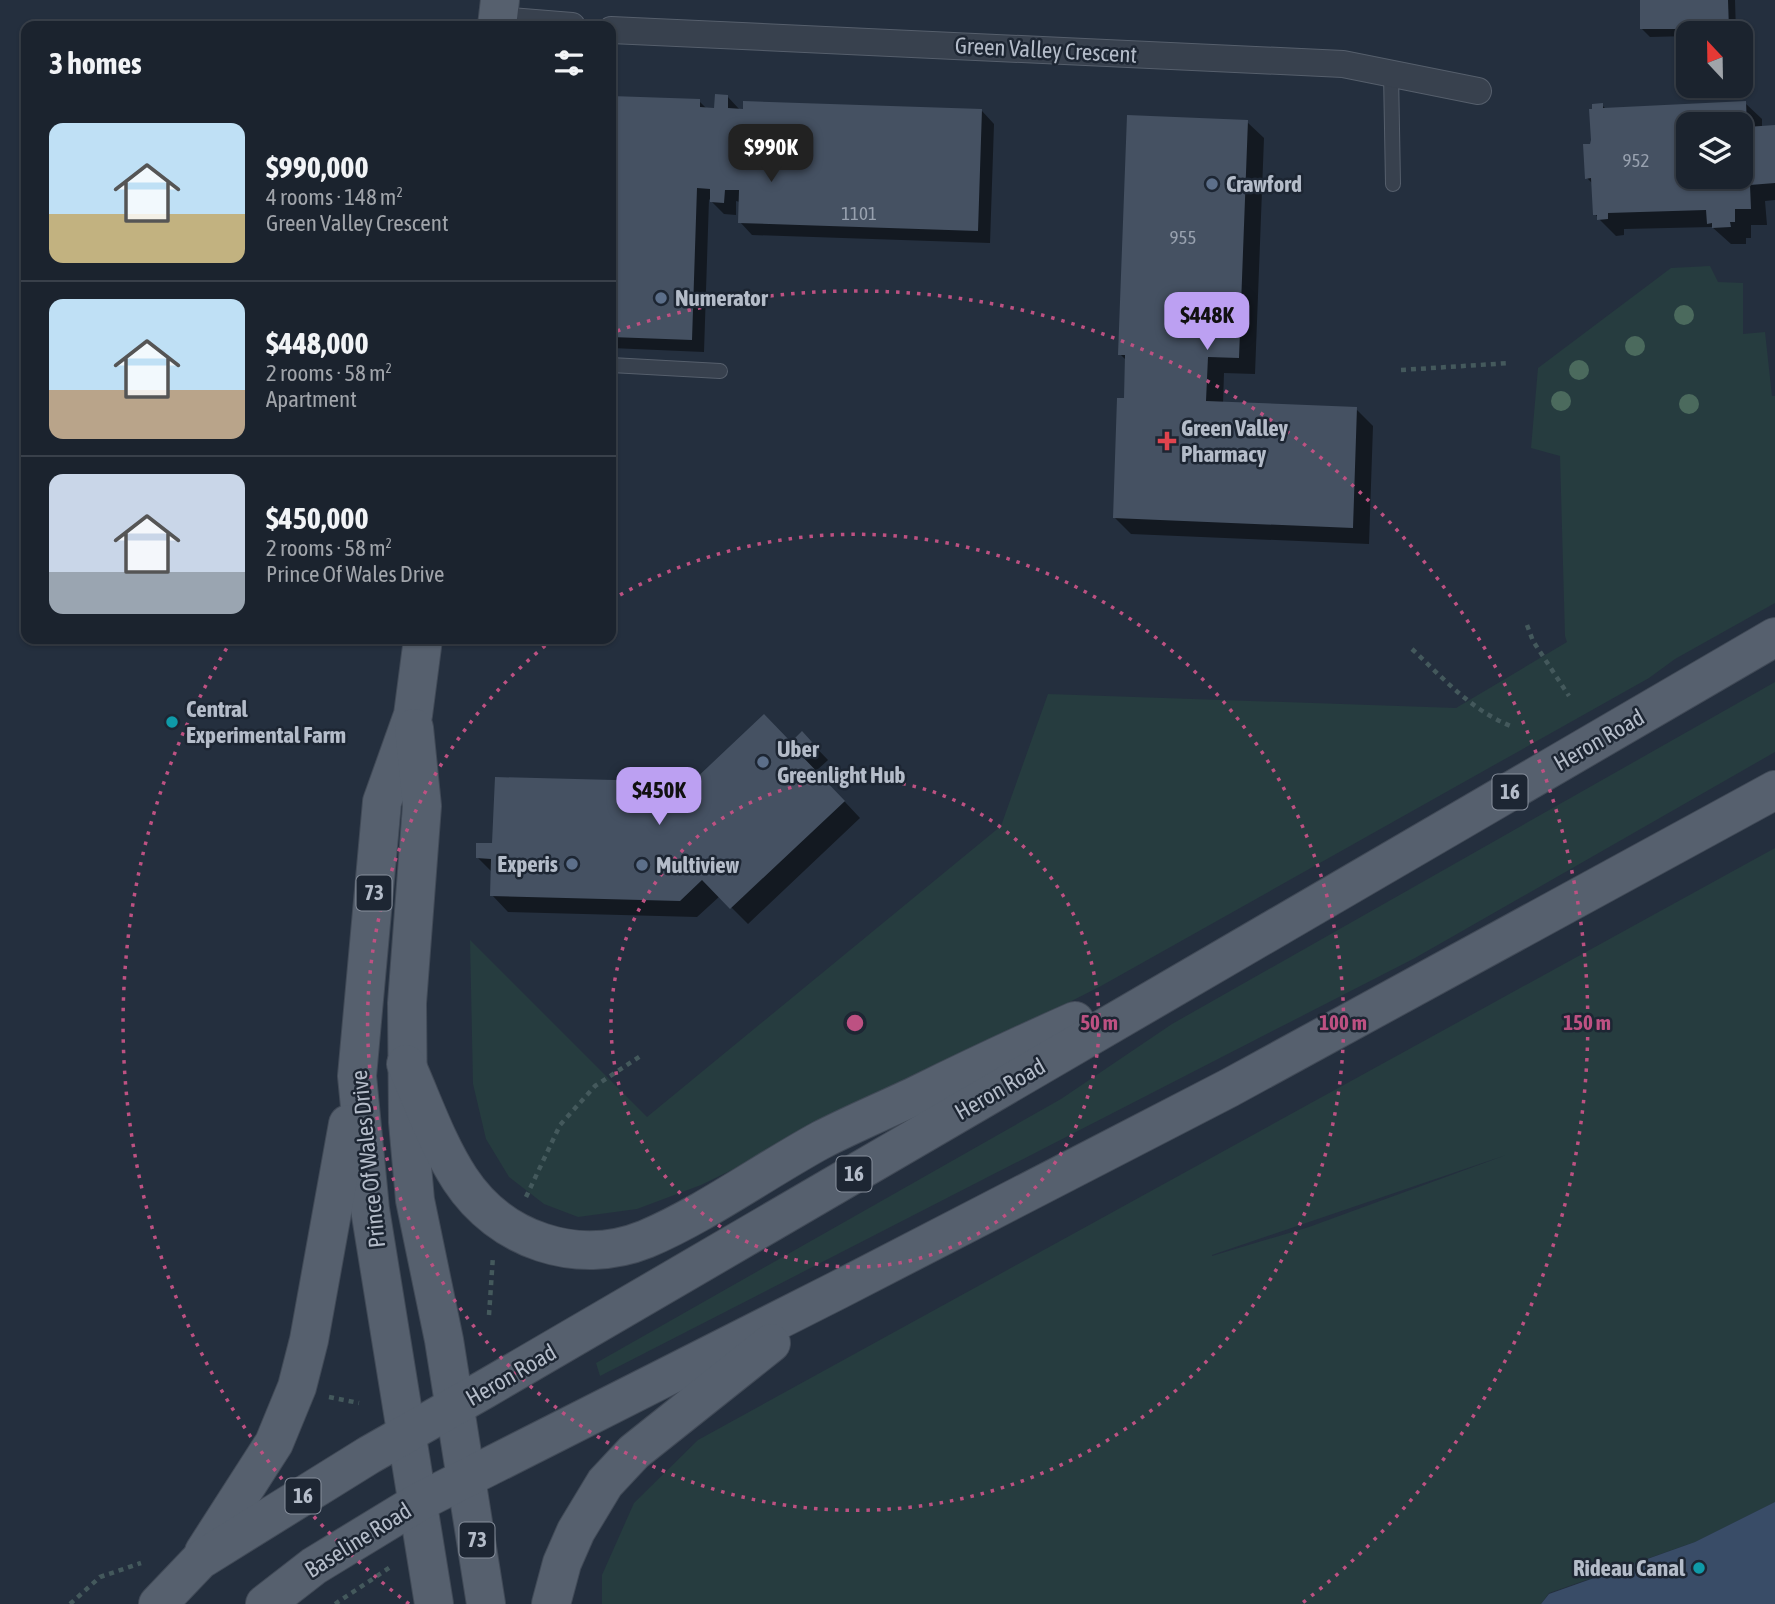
<!DOCTYPE html>
<meta charset="utf-8">
<style>
:root{--surface:#1b232e;--page:#282f3a;--text:#f1f3f6;--muted:#a0a4aa;--line:#39404a;--accent:#bca0f2}
body{margin:0;font-family:"Asap Condensed",sans-serif;background:var(--page);color:var(--text);height:100vh;display:flex;flex-direction:column;font-size:26px;white-space:nowrap}
*{box-sizing:border-box;margin:0}
p{font-size:23px;color:var(--muted)}
.icon{flex:none;width:38px;height:38px;fill:none;stroke:currentColor;stroke-width:2;stroke-linecap:round;stroke-linejoin:round}
.map{position:relative;flex:1;overflow:hidden}
.details{position:absolute;left:21px;top:21px;width:595px;height:623px;display:flex;flex-direction:column;background:var(--surface);border-radius:14px;box-shadow:0 2px 5px #0004,0 0 0 2px var(--line)}
.details>*{flex:none}
.needle{width:46px;rotate:338deg}
.controls{position:absolute;left:1676px;top:21px;display:grid;gap:14px}
.controls a{display:grid;place-items:center;width:77px;height:77px;border-radius:14px;background:var(--surface);box-shadow:0 2px 5px #0004,0 0 0 2px var(--line);font-size:35px}
.price{position:absolute;translate:-50% -60px;padding:0 16px;border-radius:14px;background:var(--accent);color:#111;font-size:23px;line-height:46px;filter:drop-shadow(0 2px 4px #0008)}
.price::after{content:'';position:absolute;left:50%;top:42px;width:21px;height:16px;margin-left:-10px;background:inherit;clip-path:polygon(0 0,100% 0,50% 100%)}
.price.active{background:#222;color:#fff}
ul{padding:0;list-style:none}
li{display:flex;align-items:center;gap:21px;height:175px;padding:0 28px}
li+li{border-top:2px solid var(--line)}
li span{display:grid;place-items:center;flex:none;width:196px;height:140px;border-radius:14px;color:#555}
li>.icon{margin-inline-start:auto}
span .icon{width:84px;height:84px;fill:#fffc;stroke-width:1}
li b{font-size:30px}
h2{display:flex;justify-content:space-between;align-items:center;height:84px;padding:0 28px;font-size:30px}
.map>svg:first-child{display:block}
</style>
<div class="map">
<svg width="1775" height="1604" viewBox="0 0 1775 1604">
<rect width="100%" height="100%" fill="#242f3e"/>
<g fill="#263c3f" fill-rule="evenodd">
<path d="M 1710,266 L 1718,282 L 1743,283 L 1743,334 L 1765,332 L 1772,396 L 1775,396 L 1775,603 L 1675,659 L 1649,678 L 1101,986 L 922,1077 L 701,1185 L 637,1209 L 578,1217 L 544,1204 L 509,1177 L 486,1139 L 473,1084 L 470,940 L 647,1117 L 1001,826 L 1048,694 L 1456,708 L 1567,642 L 1565,636 L 1560,456 L 1531,448 L 1538,368 L 1671,268 Z"/>
<path d="M 1775,682 L 1775,752 L 1415,958 L 600,1376 L 596,1363 L 1061,1099 L 1172,1024 Z"/>
<path d="M 1775,848 L 1775,1502 L 1695,1542 L 1549,1593 L 1541,1604 L 602,1604 L 602,1575 L 634,1503 L 698,1440 ZM 1506,1155 L 1309,1227 L 1212,1256 L 1212,1255 Z"/>
</g>
<path fill="#394c67" d="M 1775,1502 L 1775,1604 L 1541,1604 L 1549,1594 L 1695,1542 Z"/>
<g fill="#0007" fill-rule="evenodd">
<path d="M 1641,0 L 1735,0 L 1736,33 L 1689,33 L 1689,36 L 1650,37 L 1642,29 Z"/>
<path d="M 727,96 L 740,110 L 982,111 L 994,124 L 990,243 L 752,235 L 740,222 L 740,202 L 736,201 L 736,215 L 724,214 L 709,199 L 704,352 L 611,348 L 611,98 L 699,101 L 707,109 L 716,110 Z"/>
<path d="M 1745,103 L 1762,119 L 1762,128 L 1775,127 L 1775,200 L 1765,201 L 1767,225 L 1751,225 L 1751,238 L 1746,238 L 1746,244 L 1731,244 L 1712,227 L 1624,229 L 1624,235 L 1616,236 L 1599,219 L 1595,214 L 1594,185 L 1587,178 L 1592,145 L 1602,105 L 1607,110 ZM 1689,124 L 1741,124 L 1741,177 L 1689,177 Z"/>
<path d="M 1247,122 L 1264,138 L 1255,374 L 1224,373 L 1223,404 L 1356,409 L 1373,426 L 1369,544 L 1131,534 L 1114,517 L 1125,400 L 1127,361 L 1120,354 Z"/>
<path d="M 802,733 L 828,760 L 816,771 L 860,818 L 748,924 L 720,896 L 697,917 L 508,912 L 492,895 L 492,872 L 478,858 L 494,845 L 692,784 L 791,744 Z"/>
</g>
<g fill="#455162" fill-rule="evenodd">
<path d="M 1640,0 L 1728,0 L 1729,29 L 1640,29 Z"/>
<path d="M 715,94 L 728,95 L 728,108 L 743,109 L 743,101 L 982,109 L 978,231 L 738,223 L 739,190 L 725,190 L 724,203 L 710,202 L 710,189 L 697,188 L 692,340 L 611,337 L 611,96 L 700,99 L 700,107 L 714,108 Z"/>
<path d="M 1746,101 L 1747,127 L 1775,125 L 1775,183 L 1750,185 L 1751,209 L 1735,209 L 1735,222 L 1730,222 L 1731,227 L 1712,228 L 1712,223 L 1707,224 L 1706,210 L 1608,213 L 1608,219 L 1597,220 L 1597,215 L 1593,215 L 1591,178 L 1585,179 L 1583,144 L 1590,144 L 1591,140 L 1589,109 L 1592,109 L 1592,104 L 1603,103 L 1603,108 ZM 1689,124 L 1741,124 L 1741,177 L 1689,177 Z"/>
<path d="M 1127,115 L 1248,120 L 1239,358 L 1208,357 L 1206,401 L 1357,407 L 1353,528 L 1113,518 L 1117,398 L 1124,398 L 1125,355 L 1118,355 Z"/>
<path d="M 764,714 L 791,742 L 802,731 L 812,742 L 800,754 L 845,801 L 730,909 L 702,880 L 680,901 L 490,896 L 491,859 L 476,858 L 476,843 L 492,843 L 495,777 L 692,782 Z"/>
</g>
<g fill="none" stroke-linecap="round" stroke-linejoin="round">
<defs>
<g id="service">
<path d="M 1391,73 L 1393,184"/>
<path d="M 611,365 L 720,371"/>
</g>
<g id="minor">
<path d="M 498,20 L 572,26"/>
<path d="M 611,30 L 1343,64 L 1478,91"/>
</g>
<g id="primary">
<path d="M 497,26 L 500,0"/>
<path d="M 423,639 L 413,715 L 382,802 L 357,1076 L 370,1209 L 434,1604"/>
<path d="M 414,728 L 422,806 L 407,1003 L 408,1122 L 415,1200 L 444,1340 L 486,1604"/>
<path d="M 406,1064 C 423,1102 437,1144 460,1179 C 500,1240 577,1267 646,1239 C 705,1214 764,1171 821,1140 C 854,1123 888,1109 921,1093 C 972,1068 1023,1044 1075,1021"/>
<path d="M 204,1552 L 274,1443 L 297,1387 L 309,1340 L 348,1124"/>
<path d="M 158,1604 L 200,1560 L 369,1455 L 485,1389 L 1775,637"/>
<path d="M 265,1604 L 314,1566 L 419,1502 L 838,1290 L 1229,1088 L 1775,790"/>
<path d="M 551,1604 L 562,1563 L 576,1531 L 605,1483 L 634,1452 L 771,1343"/>
</g>
</defs>
<use href="#service" stroke="#565f6c" stroke-width="16"/>
<use href="#minor" stroke="#565f6c" stroke-width="28"/>
<use href="#primary" stroke="#414a57" stroke-width="40"/>
<g stroke="#44595c" stroke-width="4.5" stroke-dasharray="5 5" stroke-linecap="butt">
<path d="M 1401,370 L 1510,363"/>
<path d="M 1527,625 L 1533,641 L 1569,696"/>
<path d="M 1412,649 C 1444,679 1472,711 1513,727"/>
<path d="M 526,1197 L 560,1125 L 595,1086 L 642,1055"/>
<path d="M 489,1315 L 493,1256"/>
<path d="M 329,1397 L 359,1403"/>
<path d="M 70,1604 L 100,1577 L 141,1563"/>
<path d="M 335,1604 L 392,1566"/>
</g>
<use href="#service" stroke="#38414e" stroke-width="14"/>
<use href="#minor" stroke="#38414e" stroke-width="26"/>
<use href="#primary" stroke="#56606e" stroke-width="38"/>
</g>
<g fill="#4b6a5d">
<circle cx="1684" cy="315" r="10"/>
<circle cx="1635" cy="346" r="10"/>
<circle cx="1579" cy="370" r="10"/>
<circle cx="1561" cy="401" r="10"/>
<circle cx="1689" cy="404" r="10"/>
</g>
<g fill="none" stroke="#bd5182" stroke-width="3.5" stroke-dasharray="3.5 7">
<circle cx="855" cy="1023" r="244"/>
<path d="M611 600A488 488 0 1 1 551 641"/>
<path d="M409 1604A732 732 0 0 1 231 641M617 331A732 732 0 0 1 1301 1604"/>
</g>
<g fill="#5c6f8a" stroke="#1d2633" stroke-width="2.5">
<circle cx="1212" cy="184" r="7"/>
<circle cx="661" cy="298" r="7"/>
<circle cx="763" cy="762" r="7"/>
<circle cx="572" cy="864" r="7"/>
<circle cx="642" cy="865" r="7"/>
</g>
<path fill="#e0444e" stroke="#1d2633" stroke-width="2.5" d="M1163.5 430.5h7v7h7v7h-7v7h-7v-7h-7v-7h7z"/>
<g fill="#0f9aa8" stroke="#1d2633" stroke-width="2.5">
<circle cx="172" cy="722" r="7"/>
<circle cx="1699" cy="1568" r="7"/>
</g>
<g text-anchor="middle" stroke-width="5" stroke-linejoin="round" paint-order="stroke">
<g font-size="19" fill="#98a1af">
<text x="1636" y="167">952</text>
<text x="859" y="220">1101</text>
<text x="1183" y="244">955</text>
</g>
<g fill="#1d2633" stroke="#878f9c" stroke-width="2">
<rect x="1492.5" y="774.5" width="35" height="35" rx="5"/>
<rect x="356.5" y="875.5" width="35" height="35" rx="5"/>
<rect x="836.5" y="1156.5" width="35" height="35" rx="5"/>
<rect x="285.5" y="1478.5" width="35" height="35" rx="5"/>
<rect x="459.5" y="1522.5" width="35" height="35" rx="5"/>
</g>
<g font-size="21" font-weight="bold" fill="#b4bcc9">
<text x="1510" y="799">16</text>
<text x="374" y="900">73</text>
<text x="854" y="1181">16</text>
<text x="303" y="1503">16</text>
<text x="477" y="1547">73</text>
</g>
<g font-size="23" fill="#b4bcc9" stroke="#1d2633">
<text transform="translate(1046 50) rotate(3)" y="8">Green Valley Crescent</text>
<text transform="translate(1599 740) rotate(-30)" y="8">Heron Road</text>
<text transform="translate(1000 1089) rotate(-30)" y="8">Heron Road</text>
<text transform="translate(368 1159) rotate(-96)" y="8">Prince Of Wales Drive</text>
<text transform="translate(511 1375) rotate(-30)" y="8">Heron Road</text>
<text transform="translate(358 1540) rotate(-32)" y="8">Baseline Road</text>
</g>
<g font-size="23" font-weight="bold" fill="#b4bcc9" stroke="#1d2633" text-anchor="start">
<text x="1226" y="192">Crawford</text>
<text x="675" y="306">Numerator</text>
<text x="1181" y="436">Green Valley<tspan x="1181" dy="26">Pharmacy</tspan></text>
<text x="186" y="717">Central<tspan x="186" dy="26">Experimental Farm</tspan></text>
<text x="777" y="757">Uber<tspan x="777" dy="26">Greenlight Hub</tspan></text>
<text x="558" y="872" text-anchor="end">Experis</text>
<text x="656" y="873">Multiview</text>
<text x="1685" y="1576" text-anchor="end">Rideau Canal</text>
</g>
</g>
<circle cx="855" cy="1023" r="10" fill="#bd5182" stroke="#1d2633" stroke-width="3.5"/>
<g font-size="21" text-anchor="middle" font-weight="bold" fill="#bd5182" stroke="#1d2633" stroke-width="5" stroke-linejoin="round" paint-order="stroke">
<text x="1099" y="1030">50 m</text>
<text x="1343" y="1030">100 m</text>
<text x="1587" y="1030">150 m</text>
</g>
</svg>
<div class="controls">
<a><svg class="needle" viewBox="-14 -14 28 28"><path d="M0-13l5 13h-10z" fill="#e53935"/><path d="M0 13l5-13h-10z" fill="#a0a4aa"/></svg></a>
<a><svg class="icon" aria-label="layers" viewBox="0 0 24 24"><path d="M12 4l9 5-9 5-9-5zM3 14l9 5 9-5"/></svg></a>
</div>
<b class="price active" style="left:771px;top:184px">$990K</b>
<b class="price" style="left:1207px;top:352px">$448K</b>
<b class="price" style="left:659px;top:827px">$450K</b>
<section class="details">
<h2>3 homes<svg class="icon" aria-label="filters" viewBox="0 0 24 24"><path d="M4 7h16M4 17h16"/><circle cx="9" cy="7" r="2"/><circle cx="15" cy="17" r="2"/></svg></h2>
<ul>
<li><span style="background:linear-gradient(#bfe0f5 65%,#c2b280 0)"><svg class="icon" aria-label="home" viewBox="0 0 24 24"><path d="M3 11l9-7 9 7M6 9v11h12V9"/></svg></span><div><b>$990,000</b><p>4 rooms · 148 m²</p><p>Green Valley Crescent</p></div></li>
<li><span style="background:linear-gradient(#bfe0f5 65%,#b9a48a 0)"><svg class="icon" aria-label="home" viewBox="0 0 24 24"><path d="M3 11l9-7 9 7M6 9v11h12V9"/></svg></span><div><b>$448,000</b><p>2 rooms · 58 m²</p><p>Apartment</p></div></li>
<li><span style="background:linear-gradient(#c9d6e8 70%,#9aa5b1 0)"><svg class="icon" aria-label="home" viewBox="0 0 24 24"><path d="M3 11l9-7 9 7M6 9v11h12V9"/></svg></span><div><b>$450,000</b><p>2 rooms · 58 m²</p><p>Prince Of Wales Drive</p></div></li>
</ul>
</section>
</div>
